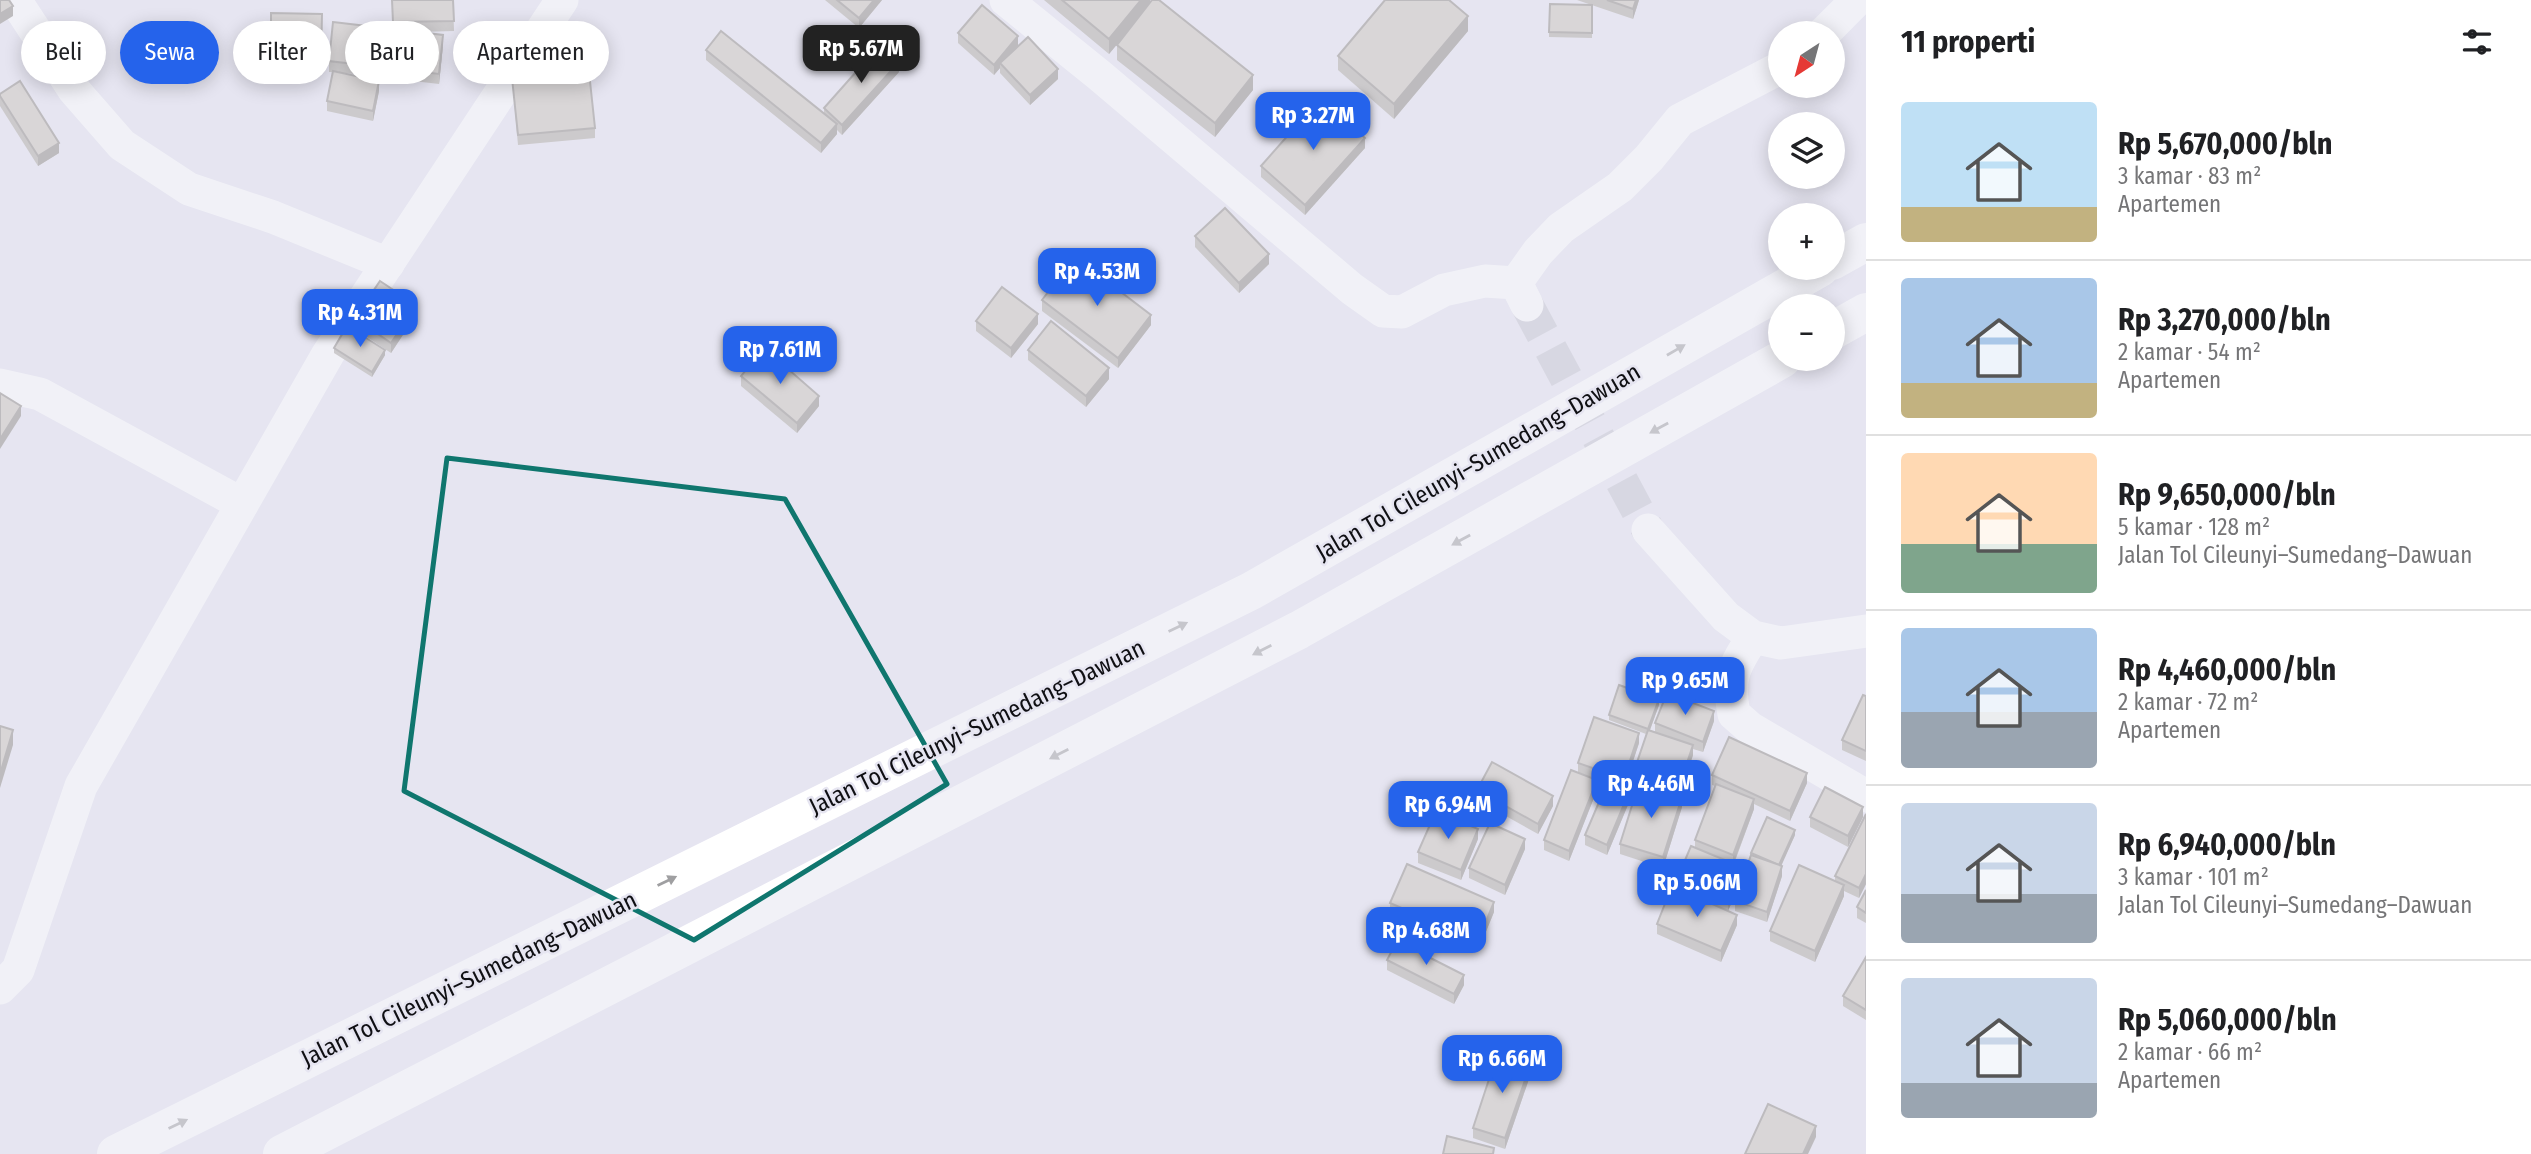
<!DOCTYPE html>
<html lang="id">
<meta charset="utf-8">
<style>
:root{--surface:#fff;--page:#f6f6f6;--text:#202124;--muted:#757577;--line:#e0e0e0;--accent:#2563eb}
body{margin:0;font-family:"Fira Sans Condensed",sans-serif;background:var(--page);color:var(--text);height:100vh;display:flex;flex-direction:column;font-size:26px;white-space:nowrap}
*{box-sizing:border-box;margin:0}
p{font-size:23px;color:var(--muted)}
.icon{flex:none;width:38px;height:38px;fill:none;stroke:currentColor;stroke-width:2;stroke-linecap:round;stroke-linejoin:round}
.map{position:relative;flex:1;overflow:hidden}
.panel{display:flex;flex-direction:column;background:var(--surface);width:665px}
.panel>*{flex:none}
.banner{position:absolute;left:21px;top:21px;width:665px;height:63px;display:flex;gap:14px}
.needle{width:46px;rotate:216deg}
.tools{position:absolute;left:1768px;top:21px;display:grid;gap:14px}
.tools a{display:grid;place-items:center;width:77px;height:77px;border-radius:50%;background:var(--surface);box-shadow:0 4px 18px #0003;font-size:35px}
.price{position:absolute;translate:-50% -60px;padding:0 16px;border-radius:14px;background:var(--accent);color:#fff;font-size:23px;line-height:46px;filter:drop-shadow(0 2px 4px #0008)}
.price::after{content:'';position:absolute;left:50%;top:42px;width:21px;height:16px;margin-left:-10px;background:inherit;clip-path:polygon(0 0,100% 0,50% 100%)}
.price.selected{background:#222;color:#fff}
ul{padding:0;list-style:none}
li{display:flex;align-items:center;gap:21px;height:175px;padding:0 35px}
li+li{border-top:2px solid var(--line)}
li span{display:grid;place-items:center;flex:none;width:196px;height:140px;border-radius:7px;color:#555}
li>.icon{margin-inline-start:auto}
span .icon{width:84px;height:84px;fill:#fffc;stroke-width:1}
li b{font-size:30px}
h2{display:flex;justify-content:space-between;align-items:center;height:84px;padding:0 35px;font-size:30px}
.tag{padding:0 24px;border-radius:32px;background:var(--surface);box-shadow:0 4px 18px #0003;font-size:24px;line-height:63px}
.tag.selected{background:var(--accent);color:#fff}
main{display:flex;flex:1;min-height:0}
.map>svg:first-child{display:block}
</style>
<main>
<div class="map">
<svg width="1866" height="1154" viewBox="0 0 1866 1154">
<rect width="100%" height="100%" fill="#e6e5f1"/>
<g fill="none" stroke-linecap="round" stroke-linejoin="round">
<path stroke="#c6c5d0" stroke-width="33" stroke-dasharray="33 17" stroke-linecap="butt" d="M 1527,305 L 1648,530"/>
<g stroke="#fff" stroke-width="33">
<path d="M 15,0 L 74,90 L 122,145 L 189,189 L 273,217 L 388,264"/>
<path d="M 1006,0 L 1099,75 L 1352,289 L 1383,311 L 1402,312 L 1444,290 L 1485,281 L 1516,283 L 1527,305"/>
<path d="M 1824,33 L 1857,0"/>
<path d="M 1516,283 L 1538,252 L 1561,228 L 1620,187 L 1649,158 L 1680,120 L 1780,68"/>
<path d="M 0,385 L 40,394 L 242,504"/>
<path d="M 1648,530 L 1726,617 L 1753,637 L 1781,643 L 1866,631"/>
<path d="M 1753,637 C 1734,666 1727,678 1734,714 L 1750,728 L 1866,796"/>
<path d="M 0,988 L 18,970 L 81,786 L 328,354 L 562,0"/>
</g>
<g stroke="#fff" stroke-width="38">
<path d="M 1832,261 L 1866,242"/>
<path d="M 1832,331 L 1866,312"/>
<path d="M 116,1154 L 1251,591 L 1820,268"/>
<path d="M 282,1154 L 1299,630 L 1782,359"/>
</g>
</g>
<g fill="#ada89f">
<path d="M 392,0 L 453,0 L 454,31 L 418,32 L 443,45 L 439,84 L 345,73 L 379,91 L 373,121 L 327,111 L 327,101 L 333,72 L 329,72 L 329,61 L 393,29 Z"/>
<path d="M 825,0 L 882,0 L 859,28 Z"/>
<path d="M 1044,0 L 1150,0 L 1150,3 L 1253,90 L 1215,137 L 1117,60 L 1117,45 L 1127,32 L 1109,54 Z"/>
<path d="M 1577,0 L 1639,0 L 1633,19 Z"/>
<path d="M 1592,5 L 1592,38 L 1549,37 L 1549,32 Z"/>
<path d="M 271,13 L 322,14 L 321,76 L 271,75 Z"/>
<path d="M 1468,31 L 1394,119 L 1338,70 L 1338,56 Z"/>
<path d="M 958,33 L 1018,45 L 1058,79 L 1030,105 L 1000,73 L 1000,68 L 994,75 L 958,43 Z"/>
<path d="M 706,50 L 824,113 L 824,108 L 899,72 L 842,135 L 837,130 L 837,134 L 821,153 L 706,60 Z"/>
<path d="M 512,78 L 595,128 L 595,138 L 518,145 Z"/>
<path d="M 0,94 L 59,153 L 38,166 L 0,106 Z"/>
<path d="M 1365,148 L 1305,215 L 1261,177 L 1261,166 Z"/>
<path d="M 1195,236 L 1269,264 L 1239,293 L 1195,247 Z"/>
<path d="M 1042,300 L 1151,325 L 1118,368 L 1042,311 Z"/>
<path d="M 416,315 L 391,353 L 355,329 L 355,318 Z"/>
<path d="M 976,321 L 1038,324 L 1011,358 L 976,331 Z"/>
<path d="M 334,348 L 385,355 L 372,377 L 334,353 Z"/>
<path d="M 1028,350 L 1109,379 L 1086,407 L 1028,360 Z"/>
<path d="M 741,376 L 819,406 L 797,433 L 741,386 Z"/>
<path d="M 1866,696 L 1866,761 L 1842,750 L 1842,740 Z"/>
<path d="M 1659,705 L 1650,730 L 1655,732 L 1655,723 L 1714,721 L 1703,752 L 1693,749 L 1693,755 L 1680,796 L 1682,807 L 1663,868 L 1620,854 L 1620,844 L 1639,784 L 1634,782 L 1634,771 L 1646,734 L 1609,720 L 1609,715 Z"/>
<path d="M 1639,743 L 1624,787 L 1630,800 L 1607,855 L 1585,845 L 1585,835 L 1606,783 L 1597,780 L 1597,790 L 1569,861 L 1544,850 L 1544,840 L 1578,773 L 1578,763 Z"/>
<path d="M 1712,775 L 1807,783 L 1790,821 L 1754,804 L 1754,809 L 1734,864 L 1742,878 L 1728,911 L 1737,925 L 1721,962 L 1657,934 L 1657,924 L 1677,889 L 1677,879 L 1695,848 L 1695,840 L 1715,786 L 1712,785 Z"/>
<path d="M 1477,790 L 1553,806 L 1538,834 L 1477,800 Z"/>
<path d="M 1866,814 L 1866,884 L 1859,898 L 1844,891 L 1844,896 L 1815,962 L 1770,941 L 1770,931 L 1835,881 L 1835,876 Z"/>
<path d="M 1810,817 L 1863,817 L 1848,847 L 1810,827 Z"/>
<path d="M 1795,835 L 1781,865 L 1782,876 L 1767,922 L 1735,911 L 1735,901 L 1751,853 Z"/>
<path d="M 1478,839 L 1461,880 L 1418,863 L 1418,852 Z"/>
<path d="M 1525,849 L 1505,895 L 1469,878 L 1469,868 Z"/>
<path d="M 1866,890 L 1866,923 L 1857,918 L 1857,907 Z"/>
<path d="M 1390,903 L 1494,912 L 1478,951 L 1390,913 Z"/>
<path d="M 1866,957 L 1866,1020 L 1843,1006 L 1843,996 Z"/>
<path d="M 1387,960 L 1464,985 L 1454,1004 L 1387,970 Z"/>
<path d="M 1531,1073 L 1505,1149 L 1473,1138 L 1473,1128 Z"/>
</g>
<g fill="#8d8882">
<path d="M 874,0 L 882,0 L 859,28 L 859,18 Z"/>
<path d="M 1141,0 L 1150,0 L 1150,5 L 1109,54 L 1109,39 Z"/>
<path d="M 1636,0 L 1639,0 L 1633,19 L 1633,9 Z"/>
<path d="M 13,6 L 13,16 L 0,24 L 0,14 Z"/>
<path d="M 1468,16 L 1468,31 L 1394,119 L 1394,104 Z"/>
<path d="M 443,35 L 443,45 L 439,84 L 439,74 Z"/>
<path d="M 1018,36 L 1018,47 L 1000,63 L 1000,68 L 994,75 L 994,65 Z"/>
<path d="M 899,62 L 899,72 L 842,135 L 842,125 Z"/>
<path d="M 1058,69 L 1058,79 L 1030,105 L 1030,95 Z"/>
<path d="M 1253,75 L 1253,90 L 1215,137 L 1215,123 Z"/>
<path d="M 379,81 L 379,91 L 373,121 L 373,111 Z"/>
<path d="M 837,124 L 837,134 L 821,153 L 821,143 Z"/>
<path d="M 1365,138 L 1365,148 L 1305,215 L 1305,205 Z"/>
<path d="M 59,143 L 59,153 L 38,166 L 38,156 Z"/>
<path d="M 1269,254 L 1269,264 L 1239,293 L 1239,283 Z"/>
<path d="M 416,305 L 416,315 L 391,353 L 391,343 Z"/>
<path d="M 1038,314 L 1038,324 L 1011,358 L 1011,348 Z"/>
<path d="M 1151,315 L 1151,325 L 1118,368 L 1118,358 Z"/>
<path d="M 385,350 L 385,355 L 372,377 L 372,372 Z"/>
<path d="M 1109,368 L 1109,379 L 1086,407 L 1086,396 Z"/>
<path d="M 819,396 L 819,406 L 797,433 L 797,423 Z"/>
<path d="M 21,406 L 21,416 L 0,449 L 0,439 Z"/>
<path d="M 1659,699 L 1659,705 L 1648,735 L 1648,729 Z"/>
<path d="M 1714,711 L 1714,721 L 1703,752 L 1703,742 Z"/>
<path d="M 13,730 L 13,745 L 0,788 L 0,774 Z"/>
<path d="M 1639,733 L 1639,743 L 1624,789 L 1624,779 Z"/>
<path d="M 1693,745 L 1693,755 L 1679,797 L 1679,787 Z"/>
<path d="M 1807,773 L 1807,783 L 1790,821 L 1790,811 Z"/>
<path d="M 1597,780 L 1597,790 L 1569,861 L 1569,851 Z"/>
<path d="M 1630,790 L 1630,800 L 1607,855 L 1607,845 Z"/>
<path d="M 1553,796 L 1553,806 L 1538,834 L 1538,824 Z"/>
<path d="M 1682,797 L 1682,807 L 1663,868 L 1663,857 Z"/>
<path d="M 1754,799 L 1754,809 L 1733,865 L 1733,855 Z"/>
<path d="M 1863,807 L 1863,817 L 1848,847 L 1848,836 Z"/>
<path d="M 1478,829 L 1478,839 L 1461,880 L 1461,870 Z"/>
<path d="M 1795,830 L 1795,835 L 1779,871 L 1779,865 Z"/>
<path d="M 1525,839 L 1525,849 L 1505,895 L 1505,885 Z"/>
<path d="M 1782,866 L 1782,876 L 1767,922 L 1767,912 Z"/>
<path d="M 1742,867 L 1742,878 L 1728,911 L 1728,901 Z"/>
<path d="M 1866,874 L 1866,884 L 1859,898 L 1859,888 Z"/>
<path d="M 1844,885 L 1844,896 L 1815,962 L 1815,951 Z"/>
<path d="M 1494,902 L 1494,912 L 1478,951 L 1478,941 Z"/>
<path d="M 1737,915 L 1737,925 L 1721,962 L 1721,951 Z"/>
<path d="M 1464,975 L 1464,985 L 1454,1004 L 1454,994 Z"/>
<path d="M 1531,1063 L 1531,1073 L 1505,1149 L 1505,1138 Z"/>
<path d="M 1816,1126 L 1816,1137 L 1808,1154 L 1803,1154 Z"/>
</g>
<g fill="#c9c3b9" stroke="#8d8882" stroke-width="2">
<path d="M 0,0 L 9,0 L 13,6 L 0,14 Z"/>
<path d="M 392,0 L 453,0 L 454,21 L 393,22 Z"/>
<path d="M 837,0 L 874,0 L 859,18 Z"/>
<path d="M 1062,0 L 1141,0 L 1109,39 Z"/>
<path d="M 1152,0 L 1159,0 L 1253,75 L 1215,123 L 1117,45 Z"/>
<path d="M 1385,0 L 1449,0 L 1468,16 L 1394,104 L 1338,56 Z"/>
<path d="M 1607,0 L 1636,0 L 1633,9 Z"/>
<path d="M 1550,4 L 1592,5 L 1592,33 L 1549,32 Z"/>
<path d="M 982,5 L 1018,36 L 994,65 L 958,33 Z"/>
<path d="M 271,13 L 322,14 L 321,66 L 271,65 Z"/>
<path d="M 333,22 L 443,35 L 439,74 L 329,61 Z"/>
<path d="M 721,31 L 837,124 L 821,143 L 706,50 Z"/>
<path d="M 1028,37 L 1058,69 L 1030,95 L 1000,63 Z"/>
<path d="M 880,45 L 899,62 L 842,125 L 824,108 Z"/>
<path d="M 333,71 L 379,81 L 373,111 L 327,101 Z"/>
<path d="M 589,72 L 595,128 L 518,135 L 512,78 Z"/>
<path d="M 20,81 L 59,143 L 38,156 L 0,96 L 0,94 Z"/>
<path d="M 1321,98 L 1365,138 L 1305,205 L 1261,166 Z"/>
<path d="M 1225,208 L 1269,254 L 1239,283 L 1195,236 Z"/>
<path d="M 1075,257 L 1151,315 L 1118,358 L 1042,300 Z"/>
<path d="M 380,281 L 416,305 L 391,343 L 355,318 Z"/>
<path d="M 1002,287 L 1038,314 L 1011,348 L 976,321 Z"/>
<path d="M 1051,321 L 1109,368 L 1086,396 L 1028,350 Z"/>
<path d="M 347,326 L 385,350 L 372,372 L 334,348 Z"/>
<path d="M 764,348 L 819,396 L 797,423 L 741,376 Z"/>
<path d="M 0,393 L 21,406 L 0,439 Z"/>
<path d="M 1619,685 L 1659,699 L 1648,729 L 1609,715 Z"/>
<path d="M 1667,693 L 1714,711 L 1703,742 L 1655,723 Z"/>
<path d="M 1863,695 L 1866,696 L 1866,751 L 1842,740 Z"/>
<path d="M 1594,717 L 1639,733 L 1624,779 L 1578,763 Z"/>
<path d="M 0,726 L 13,730 L 0,774 Z"/>
<path d="M 1648,730 L 1693,745 L 1679,787 L 1634,771 Z"/>
<path d="M 1729,737 L 1807,773 L 1790,811 L 1712,775 Z"/>
<path d="M 1492,762 L 1553,796 L 1538,824 L 1477,790 Z"/>
<path d="M 1571,770 L 1597,780 L 1569,851 L 1544,840 Z"/>
<path d="M 1608,781 L 1630,790 L 1607,845 L 1585,835 Z"/>
<path d="M 1639,783 L 1682,797 L 1663,857 L 1620,844 Z"/>
<path d="M 1716,784 L 1754,799 L 1733,855 L 1695,840 Z"/>
<path d="M 1825,787 L 1863,807 L 1848,836 L 1810,817 Z"/>
<path d="M 1436,811 L 1478,829 L 1461,870 L 1418,852 Z"/>
<path d="M 1866,814 L 1866,874 L 1859,888 L 1835,876 Z"/>
<path d="M 1767,817 L 1795,830 L 1779,865 L 1751,853 Z"/>
<path d="M 1490,823 L 1525,839 L 1505,885 L 1469,868 Z"/>
<path d="M 1691,846 L 1742,867 L 1728,901 L 1677,879 Z"/>
<path d="M 1751,855 L 1782,866 L 1767,912 L 1735,901 Z"/>
<path d="M 1407,864 L 1494,902 L 1478,941 L 1390,903 Z"/>
<path d="M 1799,865 L 1844,885 L 1815,951 L 1770,931 Z"/>
<path d="M 1672,886 L 1737,915 L 1721,951 L 1657,924 Z"/>
<path d="M 1866,890 L 1866,913 L 1857,907 Z"/>
<path d="M 1397,941 L 1464,975 L 1454,994 L 1387,960 Z"/>
<path d="M 1866,957 L 1866,1010 L 1843,996 Z"/>
<path d="M 1498,1052 L 1531,1063 L 1505,1138 L 1473,1128 Z"/>
<path d="M 1768,1104 L 1816,1126 L 1803,1154 L 1745,1154 Z"/>
<path d="M 1447,1136 L 1494,1148 L 1493,1154 L 1443,1154 Z"/>
</g>
<defs><path id="oneway-solid" d="M-6-.8H1V-3.2L6.5 0L1 3.2V.8H-6Z" transform="scale(1.75)"/></defs>
<g fill="#9f9fa1">
<use href="#oneway-solid" transform="translate(1676 350) rotate(-30)"/>
<use href="#oneway-solid" transform="translate(1659 428) rotate(151)"/>
<use href="#oneway-solid" transform="translate(1461 540) rotate(151)"/>
<use href="#oneway-solid" transform="translate(1178 627) rotate(-26)"/>
<use href="#oneway-solid" transform="translate(1262 650) rotate(153)"/>
<use href="#oneway-solid" transform="translate(1059 754) rotate(153)"/>
<use href="#oneway-solid" transform="translate(667 881) rotate(-26)"/>
<use href="#oneway-solid" transform="translate(178 1124) rotate(-26)"/>
</g>
<path d="M0 0H1866V1154H0ZM 447,458 L 785,499 L 947,784 L 694,940 L 404,791 Z" fill="#e6e5f1" fill-opacity=".55" fill-rule="evenodd"/>
<path fill="none" stroke="#0f766e" stroke-width="5" stroke-linejoin="round" d="M 447,458 L 785,499 L 947,784 L 694,940 L 404,791 Z"/>
<g text-anchor="middle" stroke-width="5" stroke-linejoin="round" paint-order="stroke">
<g font-size="24" fill="#0f0f13" stroke="#e6e5f1">
<text transform="translate(1478 462) rotate(-30)" y="8">Jalan Tol Cileunyi–Sumedang–Dawuan</text>
<text transform="translate(977 727) rotate(-26)" y="8">Jalan Tol Cileunyi–Sumedang–Dawuan</text>
<text transform="translate(469 979) rotate(-26)" y="8">Jalan Tol Cileunyi–Sumedang–Dawuan</text>
</g>
</g>
</svg>
<div class="tools">
<a><svg class="needle" viewBox="-14 -14 28 28"><path d="M0-13l5 13h-10z" fill="#e53935"/><path d="M0 13l5-13h-10z" fill="#757577"/></svg></a>
<a><svg class="icon" aria-label="layers" viewBox="0 0 24 24"><path d="M12 4l9 5-9 5-9-5zM3 14l9 5 9-5"/></svg></a>
<a>+</a>
<a>−</a>
</div>
<b class="price selected" style="left:861px;top:85px">Rp 5.67M</b>
<b class="price" style="left:1313px;top:152px">Rp 3.27M</b>
<b class="price" style="left:1097px;top:308px">Rp 4.53M</b>
<b class="price" style="left:360px;top:349px">Rp 4.31M</b>
<b class="price" style="left:780px;top:386px">Rp 7.61M</b>
<b class="price" style="left:1685px;top:717px">Rp 9.65M</b>
<b class="price" style="left:1651px;top:820px">Rp 4.46M</b>
<b class="price" style="left:1448px;top:841px">Rp 6.94M</b>
<b class="price" style="left:1697px;top:919px">Rp 5.06M</b>
<b class="price" style="left:1426px;top:967px">Rp 4.68M</b>
<b class="price" style="left:1502px;top:1095px">Rp 6.66M</b>
<div class="banner">
<a class="tag">Beli</a>
<a class="tag selected">Sewa</a>
<a class="tag">Filter</a>
<a class="tag">Baru</a>
<a class="tag">Apartemen</a>
</div>
</div>
<section class="panel">
<h2>11 properti<svg class="icon" aria-label="filters" viewBox="0 0 24 24"><path d="M4 7h16M4 17h16"/><circle cx="9" cy="7" r="2"/><circle cx="15" cy="17" r="2"/></svg></h2>
<ul>
<li><span style="background:linear-gradient(#bfe0f5 75%,#c2b280 0)"><svg class="icon" aria-label="home" viewBox="0 0 24 24"><path d="M3 11l9-7 9 7M6 9v11h12V9"/></svg></span><div><b>Rp 5,670,000/bln</b><p>3 kamar · 83 m²</p><p>Apartemen</p></div></li>
<li><span style="background:linear-gradient(#a9c7e8 75%,#c2b280 0)"><svg class="icon" aria-label="home" viewBox="0 0 24 24"><path d="M3 11l9-7 9 7M6 9v11h12V9"/></svg></span><div><b>Rp 3,270,000/bln</b><p>2 kamar · 54 m²</p><p>Apartemen</p></div></li>
<li><span style="background:linear-gradient(#ffd9b3 65%,#7fa58c 0)"><svg class="icon" aria-label="home" viewBox="0 0 24 24"><path d="M3 11l9-7 9 7M6 9v11h12V9"/></svg></span><div><b>Rp 9,650,000/bln</b><p>5 kamar · 128 m²</p><p>Jalan Tol Cileunyi–Sumedang–Dawuan</p></div></li>
<li><span style="background:linear-gradient(#a9c7e8 60%,#9aa5b1 0)"><svg class="icon" aria-label="home" viewBox="0 0 24 24"><path d="M3 11l9-7 9 7M6 9v11h12V9"/></svg></span><div><b>Rp 4,460,000/bln</b><p>2 kamar · 72 m²</p><p>Apartemen</p></div></li>
<li><span style="background:linear-gradient(#c9d6e8 65%,#9aa5b1 0)"><svg class="icon" aria-label="home" viewBox="0 0 24 24"><path d="M3 11l9-7 9 7M6 9v11h12V9"/></svg></span><div><b>Rp 6,940,000/bln</b><p>3 kamar · 101 m²</p><p>Jalan Tol Cileunyi–Sumedang–Dawuan</p></div></li>
<li><span style="background:linear-gradient(#c9d6e8 75%,#9aa5b1 0)"><svg class="icon" aria-label="home" viewBox="0 0 24 24"><path d="M3 11l9-7 9 7M6 9v11h12V9"/></svg></span><div><b>Rp 5,060,000/bln</b><p>2 kamar · 66 m²</p><p>Apartemen</p></div></li>
</ul>
</section>
</main>
